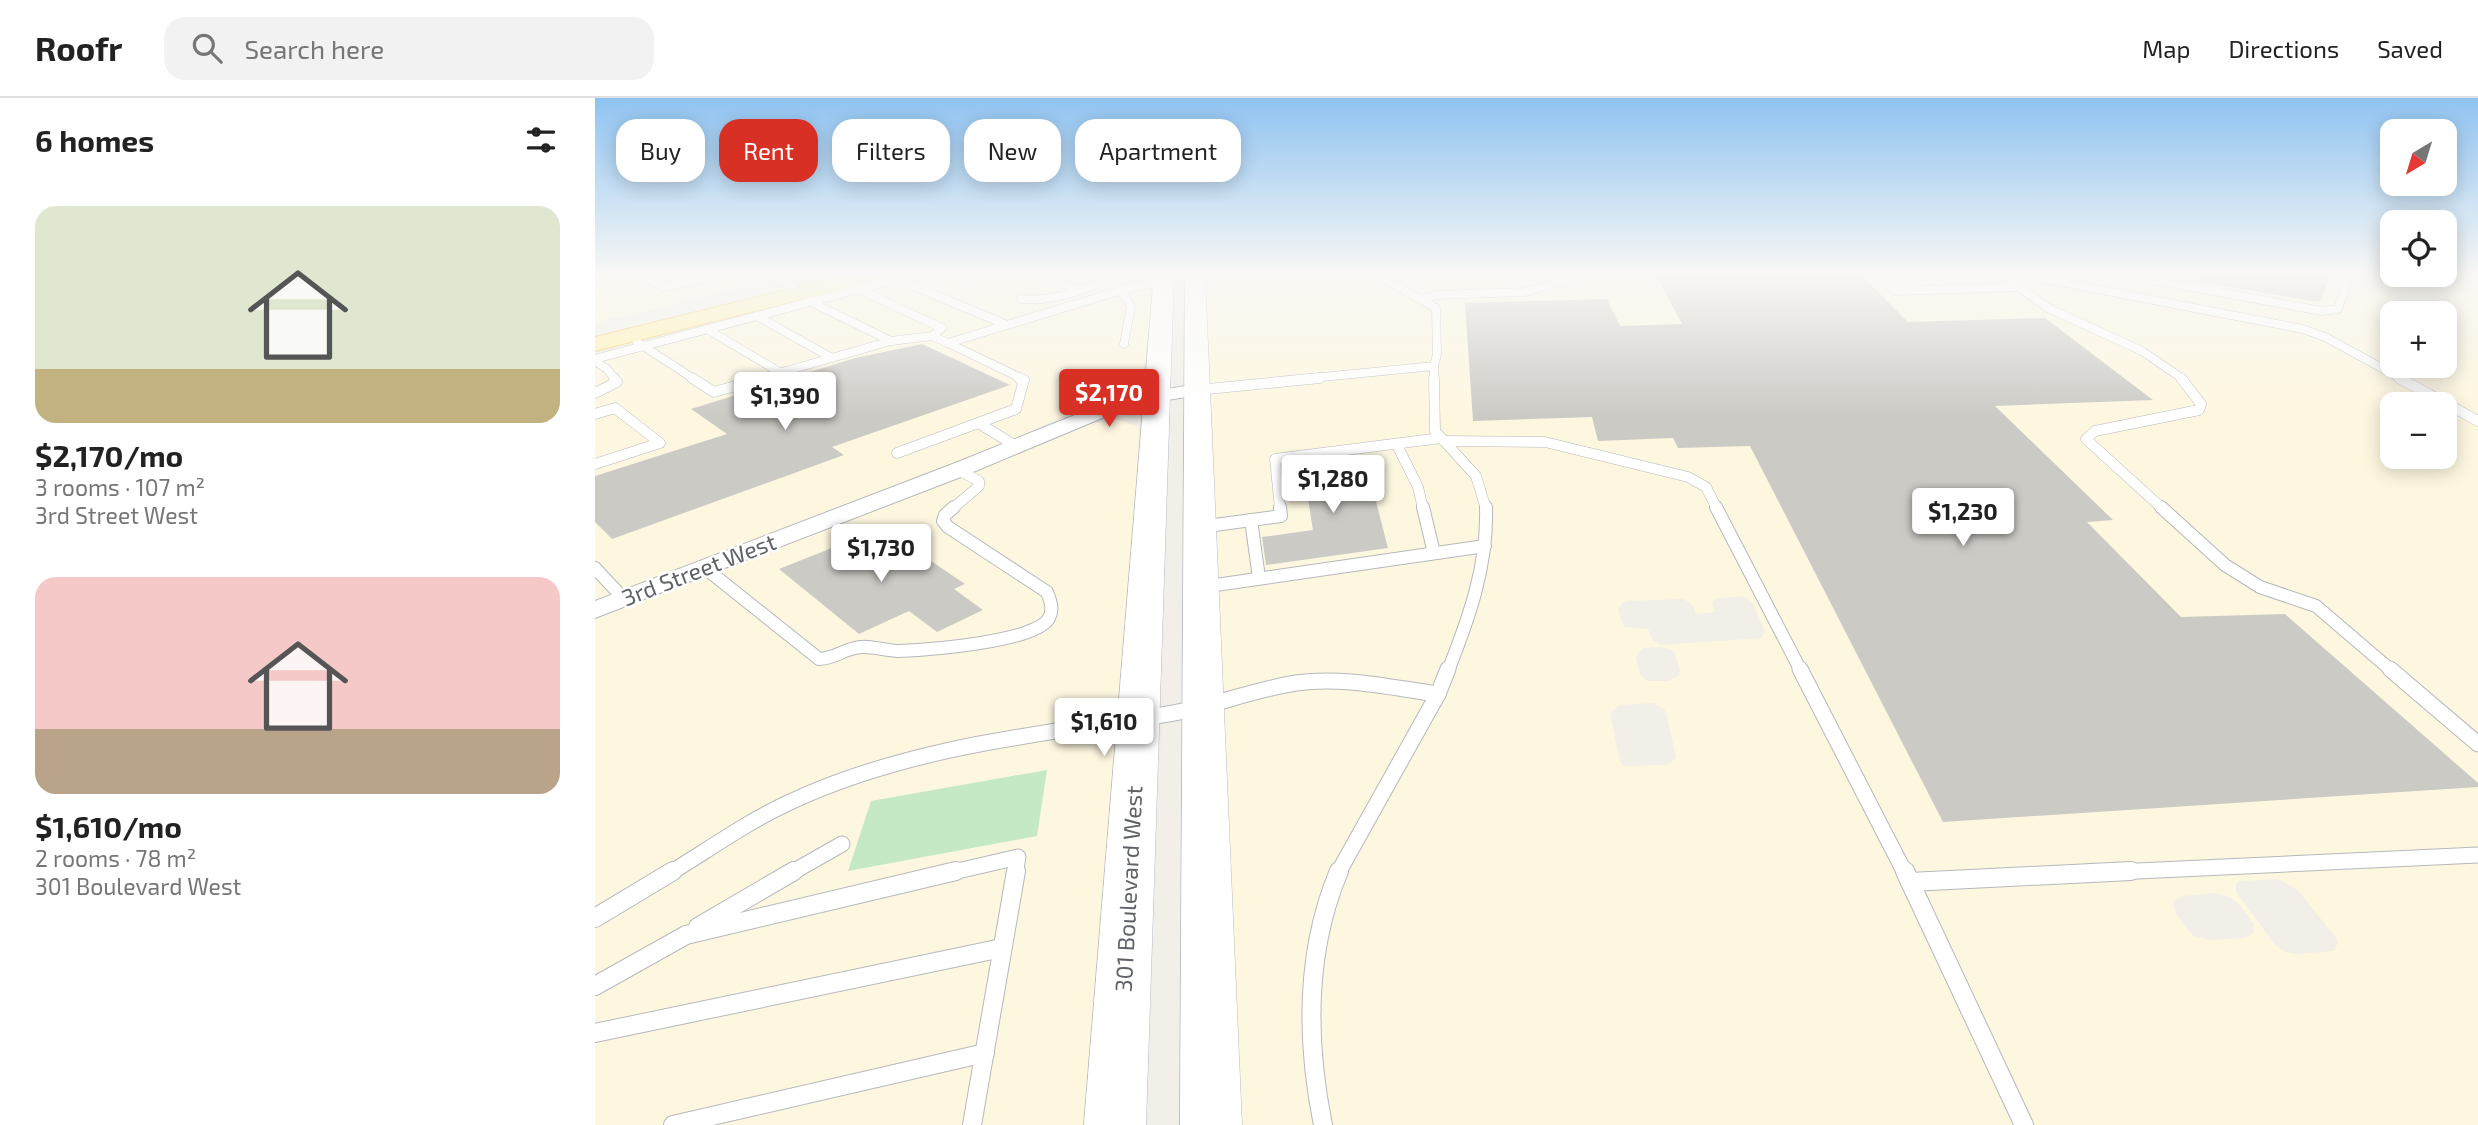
<!DOCTYPE html>
<meta charset="utf-8">
<style>
:root{--surface:#fff;--page:#f2f2f2;--text:#222;--muted:#767676;--line:#e0e0e0;--accent:#d93025}
body{margin:0;font-family:"Exo 2",sans-serif;background:var(--page);color:var(--text);height:100vh;display:flex;flex-direction:column;font-size:26px;white-space:nowrap}
*{box-sizing:border-box;margin:0}
p{font-size:23px;color:var(--muted)}
.icon{flex:none;width:38px;height:38px;fill:none;stroke:currentColor;stroke-width:2;stroke-linecap:round;stroke-linejoin:round}
.map{position:relative;flex:1;overflow:hidden}
.details{display:flex;flex-direction:column;background:var(--surface);width:595px}
.details>*{flex:none}
.top-card{position:absolute;left:21px;top:21px;width:665px;height:63px;display:flex;gap:14px}
.needle{width:46px;rotate:218deg}
.buttons{position:absolute;left:1785px;top:21px;display:grid;gap:14px}
.buttons a{display:grid;place-items:center;width:77px;height:77px;border-radius:14px;background:var(--surface);box-shadow:0 4px 18px #0003;font-size:35px}
.price{position:absolute;translate:-50% -60px;padding:0 16px;border-radius:7px;background:#fff;color:#222;font-size:23px;line-height:46px;filter:drop-shadow(0 2px 4px #0008)}
.price::after{content:'';position:absolute;left:50%;top:42px;width:21px;height:16px;margin-left:-10px;background:inherit;clip-path:polygon(0 0,100% 0,50% 100%)}
.price.active{background:var(--accent);color:#fff}
ul{padding:0;list-style:none}
li{display:grid;align-content:center;gap:14px;height:371px;padding:0 35px}
li span{display:grid;place-items:center;height:217px;border-radius:21px;color:#555}
li>.icon{margin-inline-start:auto}
span .icon{width:126px;height:126px;fill:#fffc;stroke-width:1}
li b{font-size:30px}
h2{display:flex;justify-content:space-between;align-items:center;height:84px;padding:0 35px;font-size:30px}
.chip{padding:0 24px;border-radius:21px;background:var(--surface);box-shadow:0 4px 18px #0003;font-size:24px;line-height:63px}
.chip.active{background:var(--accent);color:#fff}
header{display:flex;align-items:center;gap:42px;box-sizing:border-box;height:98px;padding:0 35px;background:var(--surface);border-bottom:2px solid var(--line)}
header strong{font-size:33px}
nav{display:flex;gap:38px;margin-inline-start:auto;font-size:24px}
.search{width:490px;height:63px;background:var(--page);display:flex;align-items:center;gap:18px;box-sizing:border-box;padding:0 24px;border-radius:21px;color:var(--muted);font-size:26px}
main{display:flex;flex:1;min-height:0}
.map>svg:first-child{display:block}
</style>
<header>
<strong>Roofr</strong>
<div class="search"><svg class="icon" aria-label="search" viewBox="0 0 24 24"><circle cx="10" cy="10" r="6"/><path d="M15 15l6 6"/></svg>Search here</div>
<nav><a>Map</a><a>Directions</a><a>Saved</a></nav>
</header>
<main>
<section class="details">
<h2>6 homes<svg class="icon" aria-label="filters" viewBox="0 0 24 24"><path d="M4 7h16M4 17h16"/><circle cx="9" cy="7" r="2"/><circle cx="15" cy="17" r="2"/></svg></h2>
<ul>
<li><span style="background:linear-gradient(#dfe7d0 75%,#c2b280 0)"><svg class="icon" aria-label="home" viewBox="0 0 24 24"><path d="M3 11l9-7 9 7M6 9v11h12V9"/></svg></span><div><b>$2,170/mo</b><p>3 rooms · 107 m²</p><p>3rd Street West</p></div></li>
<li><span style="background:linear-gradient(#f6c9c9 70%,#b9a48a 0)"><svg class="icon" aria-label="home" viewBox="0 0 24 24"><path d="M3 11l9-7 9 7M6 9v11h12V9"/></svg></span><div><b>$1,610/mo</b><p>2 rooms · 78 m²</p><p>301 Boulevard West</p></div></li>
</ul>
</section>
<div class="map">
<svg width="1883" height="1027" viewBox="0 0 1883 1027">
<rect width="100%" height="100%" fill="#f1efe8"/>
<g fill="#fef7e0" fill-rule="evenodd">
<path d="M 5,177 L 200,177 L 0,225 L 0,188 L 15,184 Z"/>
<path d="M 316,177 L 560,177 L 548,278 L 517,296 L 357,369 L 0,505 L 0,258 Z"/>
<path d="M 611,177 L 1883,177 L 1883,1027 L 634,1027 ZM 1797,215 L 1850,215 L 1850,268 L 1797,268 ZM 1797,306 L 1850,306 L 1850,359 L 1797,359 ZM 1147,498 L 1157,504 L 1170,533 L 1167,540 L 1066,547 L 1058,543 L 1053,531 L 1029,529 L 1023,512 L 1027,505 L 1034,503 L 1088,501 L 1096,505 L 1101,516 L 1120,514 L 1117,505 L 1119,501 ZM 1066,549 L 1079,553 L 1085,572 L 1084,578 L 1073,583 L 1052,583 L 1045,576 L 1041,560 L 1043,554 L 1049,550 ZM 1058,605 L 1070,612 L 1081,658 L 1079,662 L 1072,667 L 1030,668 L 1025,664 L 1015,615 L 1024,607 ZM 1683,781 L 1703,792 L 1742,841 L 1743,845 L 1739,853 L 1703,856 L 1691,854 L 1680,847 L 1641,794 L 1641,786 L 1644,783 ZM 1620,795 L 1635,799 L 1645,807 L 1659,826 L 1658,835 L 1650,840 L 1616,842 L 1599,838 L 1591,830 L 1581,816 L 1578,805 L 1580,802 L 1588,798 Z"/>
<path d="M 524,322 L 544,329 L 533,627 L 492,1027 L 0,1027 L 0,519 L 487,327 Z"/>
</g>
<path fill="#c5e8c5" d="M 452,672 L 442,738 L 253,773 L 276,703 Z"/>
<g fill="#cccac5">
<path d="M 1061,177 L 1266,177 L 1313,224 L 1450,220 L 1558,302 L 1400,308 L 1518,422 L 1492,424 L 1586,519 L 1690,516 L 1883,685 L 1883,689 L 1348,724 L 1155,348 L 1083,350 L 1078,340 L 1003,343 L 997,319 L 878,323 L 870,205 L 1012,201 L 1025,228 L 1087,226 Z"/>
<path d="M 1605,177 L 1737,177 L 1724,204 L 1604,184 Z"/>
<path d="M 327,246 L 415,287 L 237,349 L 249,357 L 17,441 L 0,424 L 0,378 L 132,336 L 96,311 L 260,260 Z"/>
<path d="M 769,357 L 793,450 L 671,467 L 667,439 L 718,432 L 707,365 Z"/>
<path d="M 287,430 L 370,486 L 359,491 L 388,512 L 342,534 L 314,513 L 264,536 L 184,471 Z"/>
</g>
<g fill="none" stroke-linecap="round" stroke-linejoin="round">
<defs>
<g id="service-far4">
<path d="M 47,177 L 68,189 L 125,177"/>
<path d="M 177,177 L 197,187"/>
<path d="M 366,177 L 376,180"/>
<path d="M 443,177 L 484,192"/>
<path d="M 1283,177 L 1301,193 L 1423,189"/>
<path d="M 1406,177 L 1455,211 L 1547,253 L 1588,281"/>
<path d="M 1429,177 L 1708,231 L 1730,239 L 1807,281"/>
<path d="M 1531,177 L 1727,213 L 1743,211 L 1755,177"/>
<path d="M 263,191 L 347,230 L 337,238"/>
<path d="M 526,193 L 536,208 L 529,246"/>
<path d="M 426,201 C 457,204 486,193 514,181 L 515,177"/>
<path d="M 827,201 L 841,197 L 930,194 L 989,177"/>
<path d="M 214,203 L 296,243 L 337,238 L 353,245"/>
<path d="M 162,218 L 237,260"/>
<path d="M 112,231 L 186,275"/>
<path d="M 42,244 L 99,281"/>
<path d="M 0,261 L 302,181 L 412,227"/>
<path d="M 0,263 L 12,271 L 20,281"/>
<path d="M 839,268 L 839,281"/>
<path d="M 163,281 L 296,243"/>
<path d="M 428,281 L 353,245 L 537,189 L 568,184"/>
<path d="M 707,281 L 839,268 L 842,256 L 841,210 L 782,177"/>
</g>
<g id="service-far3">
<path d="M 97,280 L 119,294 L 169,280"/>
<path d="M 839,280 L 840,333 L 881,378 L 891,411"/>
<path d="M 1804,280 L 1883,323"/>
<path d="M 602,292 L 725,280"/>
<path d="M 0,295 L 22,284 L 19,280"/>
<path d="M 0,316 L 20,310 L 65,345 L 0,366"/>
<path d="M 383,325 L 421,348"/>
<path d="M 849,343 L 950,344 L 1093,379 L 1111,389 L 1122,411"/>
<path d="M 802,347 L 823,389 L 828,411"/>
<path d="M 302,355 L 421,311 L 429,282 L 424,280"/>
<path d="M 357,411 L 384,388 L 384,383 L 363,372"/>
<path d="M 685,411 L 680,361 L 846,340"/>
<path d="M 1568,411 L 1491,341 L 1500,333 L 1604,312 L 1606,306 L 1586,280"/>
</g>
<g id="service-far2">
<path d="M 828,409 L 839,455"/>
<path d="M 1121,409 L 1206,573"/>
<path d="M 1566,409 L 1630,467 L 1665,489 L 1721,508 L 1797,573"/>
<path d="M 656,422 L 664,480"/>
<path d="M 605,429 L 686,418 L 685,409"/>
<path d="M 0,470 L 29,501"/>
<path d="M 110,470 L 224,561 C 240,560 246,553 260,550 C 272,546 290,553 303,553 C 331,552 442,544 454,520 C 459,511 455,502 452,494 L 353,429 L 348,423 L 350,417 L 359,409"/>
<path d="M 607,489 L 890,448"/>
<path d="M 853,573 C 874,520 893,467 891,409"/>
</g>
<g id="service-far1">
<path d="M 1205,571 L 1310,775"/>
<path d="M 1795,571 L 1883,646"/>
<path d="M 843,596 L 853,571"/>
<path d="M 75,775 C 113,752 152,724 193,705 C 311,649 445,636 573,616 C 616,609 657,592 701,585 C 748,578 797,590 843,596 L 743,775"/>
<path d="M 196,775 L 247,746"/>
<path d="M 354,775 L 423,759 L 420,775"/>
<path d="M 1499,775 L 1883,757"/>
</g>
<g id="service">
<path d="M 1310,773 L 1315,784 L 1536,773"/>
<path d="M 1315,784 L 1429,1027"/>
<path d="M 0,820 L 78,773"/>
<path d="M 103,829 L 199,773"/>
<path d="M 0,888 L 91,837 L 361,773"/>
<path d="M 0,935 L 407,850"/>
<path d="M 78,1027 L 390,955"/>
<path d="M 377,1027 L 421,773"/>
<path d="M 728,1027 C 711,943 710,854 744,773"/>
</g>
<path id="minor" d="M 602,286 L 609,288 L 611,292 L 609,296 L 536,308 L 371,377 L 0,520 L 0,503 L 355,367 L 525,299 Z"/>
<g id="secondary">
<path d="M 559,177 L 579,177 L 551,1027 L 489,1027 Z"/>
<path d="M 590,177 L 610,177 L 647,1027 L 585,1027 Z"/>
</g>
<path id="primary" d="M 251,177 L 287,177 L 284,182 L 0,253 L 0,239 Z"/>
</defs>
<use href="#service-far4" stroke="#b5b8bc" stroke-width="9"/>
<use href="#service-far3" stroke="#b5b8bc" stroke-width="11"/>
<use href="#service-far2" stroke="#b5b8bc" stroke-width="14"/>
<use href="#service-far1" stroke="#b5b8bc" stroke-width="17"/>
<use href="#service" stroke="#b5b8bc" stroke-width="20"/>
<use href="#minor" stroke="#b5b8bc" stroke-width="2"/>
<use href="#secondary" stroke="#b6babf" stroke-width="1"/>
<use href="#primary" stroke="#f2c960" stroke-width="2"/>
<use href="#service-far4" stroke="#fff" stroke-width="8"/>
<use href="#service-far3" stroke="#fff" stroke-width="10"/>
<use href="#service-far2" stroke="#fff" stroke-width="12"/>
<use href="#service-far1" stroke="#fff" stroke-width="15"/>
<use href="#service" stroke="#fff" stroke-width="18"/>
<use href="#minor" fill="#fff" fill-rule="evenodd"/>
<use href="#secondary" fill="#fff" fill-rule="evenodd"/>
<use href="#primary" fill="#fff2af" fill-rule="evenodd"/>
</g>
<linearGradient id="sky" x2="0" y2="1"><stop stop-color="#8fc3f1"/><stop offset="0.55" stop-color="#f9f8f5"/><stop offset="1" stop-color="#f9f8f5" stop-opacity="0"/></linearGradient>
<rect width="1883" height="320" fill="url(#sky)"/>
<g text-anchor="middle" stroke-width="5" stroke-linejoin="round" paint-order="stroke">
<g font-size="23" fill="#5f6368" stroke="#fff">
<text transform="translate(104 472) rotate(-21)" y="8">3rd Street West</text>
<text transform="translate(534 791) rotate(-87)" y="8">301 Boulevard West</text>
</g>
</g>
</svg>
<div class="buttons">
<a><svg class="needle" viewBox="-14 -14 28 28"><path d="M0-13l5 13h-10z" fill="#e53935"/><path d="M0 13l5-13h-10z" fill="#767676"/></svg></a>
<a><svg class="icon" aria-label="locate" viewBox="0 0 24 24"><circle cx="12" cy="12" r="6"/><path d="M12 2v4M12 18v4M2 12h4M18 12h4"/></svg></a>
<a>+</a>
<a>−</a>
</div>
<b class="price active" style="left:514px;top:331px">$2,170</b>
<b class="price" style="left:190px;top:334px">$1,390</b>
<b class="price" style="left:738px;top:417px">$1,280</b>
<b class="price" style="left:1368px;top:450px">$1,230</b>
<b class="price" style="left:286px;top:486px">$1,730</b>
<b class="price" style="left:509px;top:660px">$1,610</b>
<div class="top-card">
<a class="chip">Buy</a>
<a class="chip active">Rent</a>
<a class="chip">Filters</a>
<a class="chip">New</a>
<a class="chip">Apartment</a>
</div>
</div>
</main>
